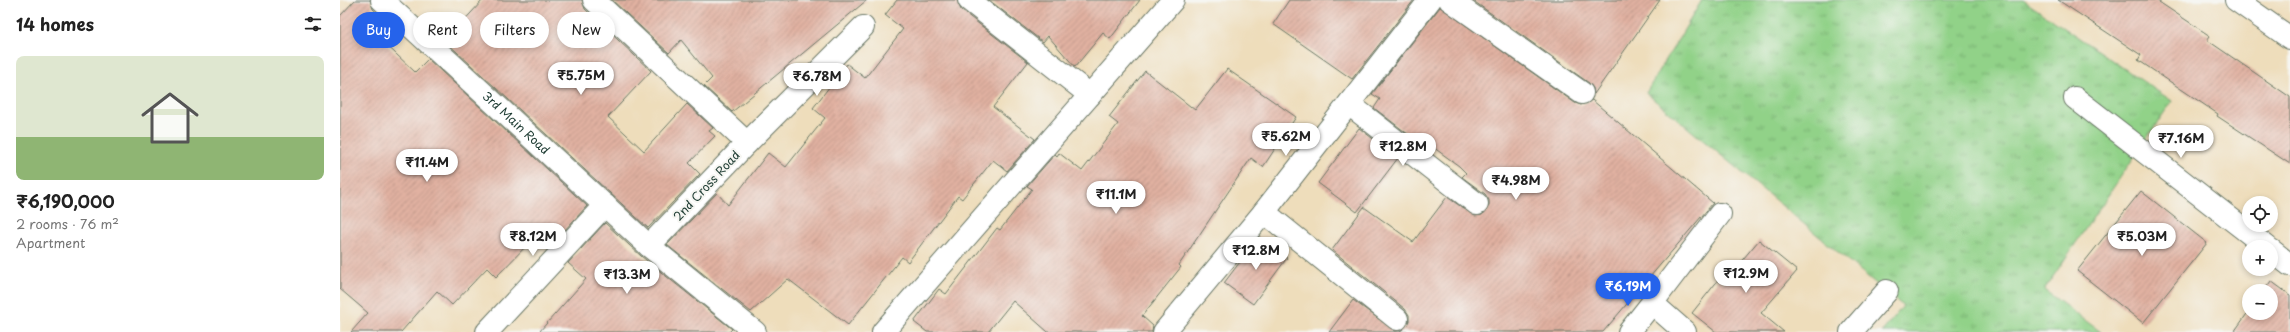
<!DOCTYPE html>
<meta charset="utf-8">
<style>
:root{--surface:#fff;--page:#f6f6f6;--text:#222;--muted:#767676;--accent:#2563eb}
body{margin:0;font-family:"Playpen Sans",sans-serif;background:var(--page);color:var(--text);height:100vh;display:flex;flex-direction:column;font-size:15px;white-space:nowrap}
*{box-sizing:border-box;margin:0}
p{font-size:13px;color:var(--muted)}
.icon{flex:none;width:22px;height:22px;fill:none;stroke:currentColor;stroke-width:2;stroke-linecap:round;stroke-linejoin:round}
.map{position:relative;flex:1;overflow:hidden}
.drawer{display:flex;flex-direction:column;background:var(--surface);width:340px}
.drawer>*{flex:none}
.guide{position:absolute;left:12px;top:12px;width:380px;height:36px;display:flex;gap:8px}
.fabs{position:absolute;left:1902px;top:196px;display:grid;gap:8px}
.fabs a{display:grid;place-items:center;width:36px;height:36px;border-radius:50%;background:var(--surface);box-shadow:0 2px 6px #0003;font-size:20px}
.price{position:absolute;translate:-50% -34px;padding:0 9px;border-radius:14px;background:#fff;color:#222;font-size:13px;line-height:26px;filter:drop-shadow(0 1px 2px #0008)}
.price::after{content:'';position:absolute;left:50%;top:24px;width:12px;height:9px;margin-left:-6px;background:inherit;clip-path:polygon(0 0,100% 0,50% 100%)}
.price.active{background:var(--accent);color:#fff}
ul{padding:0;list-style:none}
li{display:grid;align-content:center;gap:8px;height:212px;padding:0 16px}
li span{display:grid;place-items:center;height:124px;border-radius:8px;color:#555}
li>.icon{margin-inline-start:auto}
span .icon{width:72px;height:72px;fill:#fffc;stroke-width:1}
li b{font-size:17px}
h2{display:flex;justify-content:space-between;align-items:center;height:48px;padding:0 16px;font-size:17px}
.tag{padding:0 14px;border-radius:18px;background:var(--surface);box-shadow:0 2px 6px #0003;font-size:14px;line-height:36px}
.tag.active{background:var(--accent);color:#fff}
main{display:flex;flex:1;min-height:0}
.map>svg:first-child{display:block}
</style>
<main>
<section class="drawer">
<h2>14 homes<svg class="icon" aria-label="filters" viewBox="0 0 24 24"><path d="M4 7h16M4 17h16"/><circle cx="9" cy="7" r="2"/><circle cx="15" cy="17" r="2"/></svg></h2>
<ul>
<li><span style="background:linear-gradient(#dfe7d0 65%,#8fb573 0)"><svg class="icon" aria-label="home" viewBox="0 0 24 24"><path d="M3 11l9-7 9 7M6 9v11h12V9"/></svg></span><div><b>₹6,190,000</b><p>2 rooms · 76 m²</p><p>Apartment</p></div></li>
</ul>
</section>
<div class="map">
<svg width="1950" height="332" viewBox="0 0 1950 332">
<defs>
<pattern id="grass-tufts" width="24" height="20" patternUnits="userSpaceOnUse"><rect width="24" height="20" fill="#91d288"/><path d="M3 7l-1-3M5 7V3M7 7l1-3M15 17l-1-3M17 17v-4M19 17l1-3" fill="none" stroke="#76ac70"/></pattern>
<pattern id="building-hatch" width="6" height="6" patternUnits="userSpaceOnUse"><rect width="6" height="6" fill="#e1b1a1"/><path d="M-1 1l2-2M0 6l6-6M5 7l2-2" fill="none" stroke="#b69184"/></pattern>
</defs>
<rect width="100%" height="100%" fill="#f6f6f2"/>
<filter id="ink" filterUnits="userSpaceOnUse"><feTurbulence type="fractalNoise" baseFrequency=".025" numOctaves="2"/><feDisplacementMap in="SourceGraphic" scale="8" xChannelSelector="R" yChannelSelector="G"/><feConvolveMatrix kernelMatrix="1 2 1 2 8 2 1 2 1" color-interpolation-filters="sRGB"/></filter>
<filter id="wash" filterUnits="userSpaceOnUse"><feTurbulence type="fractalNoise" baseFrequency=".012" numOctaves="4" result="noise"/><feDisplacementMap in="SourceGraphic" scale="16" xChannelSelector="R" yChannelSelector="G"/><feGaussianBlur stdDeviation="0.9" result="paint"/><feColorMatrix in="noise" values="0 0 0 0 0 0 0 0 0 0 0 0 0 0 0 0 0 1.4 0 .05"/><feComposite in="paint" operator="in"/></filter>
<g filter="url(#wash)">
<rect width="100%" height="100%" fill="#edb"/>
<path fill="url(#grass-tufts)" stroke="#58885e" d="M 1362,0 L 1683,0 L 1832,101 L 1704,290 L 1761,332 L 1542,332 L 1563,306 L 1306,93 Z"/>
<g id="blocks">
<g fill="url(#building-hatch)">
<path d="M 15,0 L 30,0 L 33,9 L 50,25 L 38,37 L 75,72 L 88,59 L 247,206 L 210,246 L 200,237 L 195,243 L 192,240 L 156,277 L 147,268 L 112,305 L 97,291 L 61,332 L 11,332 L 28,313 L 0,289 L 0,16 Z"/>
<path d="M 143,0 L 242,0 L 245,9 L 311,71 L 268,117 L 304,151 L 347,104 L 373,128 L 369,131 L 375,136 L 349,163 L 360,174 L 308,228 L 105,41 Z"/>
<path d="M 272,0 L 527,0 L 392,112 L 364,86 L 372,78 L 341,40 L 329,53 Z"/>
<path d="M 557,0 L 617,0 L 621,10 L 688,62 L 653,107 L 695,139 L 667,171 L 653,160 L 622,199 L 618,196 L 568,262 L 562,257 L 508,325 L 448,279 L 411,312 L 327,245 L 377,193 L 388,205 L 428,153 L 446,167 L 485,118 L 473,108 L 507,64 L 525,78 L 563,29 L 545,15 Z"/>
<path d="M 649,0 L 800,0 L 770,39 L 763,33 L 735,67 L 708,36 L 703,42 Z"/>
<path d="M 949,0 L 1074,0 L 1012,79 L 933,24 Z"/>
<path d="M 1132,0 L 1320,0 L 1254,94 L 1253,88 L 1249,83 Z"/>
<path d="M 1718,0 L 1816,0 L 1870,36 L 1867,40 L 1950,97 L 1950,164 L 1877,116 L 1878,114 L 1798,60 L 1801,55 Z"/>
<path d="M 1100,7 L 1235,103 L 1241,105 L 1252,100 L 1373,203 L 1263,332 L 989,332 L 1013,300 L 1055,331 L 1062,330 L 1069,321 L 1069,315 L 1065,309 L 992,250 L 1024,207 L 1073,242 L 1107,197 L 1135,216 L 1142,215 L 1149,206 L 1149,200 L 1145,194 L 1122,177 L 1126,173 L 1119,166 L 1075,134 L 1073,138 L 1034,108 L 1040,99 L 1032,94 Z"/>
<path d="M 887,69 L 956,117 L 923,167 L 911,158 L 839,265 L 841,267 L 802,316 L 813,326 L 812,332 L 708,332 L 673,301 L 648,332 L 587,332 L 574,322 L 599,289 L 606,294 L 657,228 L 660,230 L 692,189 L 687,186 L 715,154 L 717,156 L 719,153 L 742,171 L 778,124 L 769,117 L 805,71 L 855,110 Z"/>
<path d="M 1019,128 L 1058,158 L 1017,212 L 978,183 Z"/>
<path d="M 1801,191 L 1867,243 L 1803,323 L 1737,271 Z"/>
<path d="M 265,223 L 301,256 L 392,329 L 389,332 L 199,332 L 246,279 L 228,263 Z"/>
<path d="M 919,237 L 947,258 L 913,304 L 884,283 Z"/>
<path d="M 1419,240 L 1457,271 L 1421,313 L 1444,332 L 1376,332 L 1352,313 L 1379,279 L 1383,283 Z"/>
<path d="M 1931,281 L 1950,295 L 1950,332 L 1894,332 L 1909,311 L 1909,313 L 1931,313 L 1931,291 L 1924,291 Z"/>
</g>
</g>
</g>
<g filter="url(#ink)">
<use href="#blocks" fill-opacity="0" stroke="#677563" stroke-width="1"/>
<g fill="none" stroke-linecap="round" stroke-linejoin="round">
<defs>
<g id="minor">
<path id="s1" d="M 42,0 L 309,246"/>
<path d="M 254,0 L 407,143 L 309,246 L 415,332"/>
<path d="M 629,0 L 750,95"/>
<path d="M 1110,0 L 1242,93"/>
<path d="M 1896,0 L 1950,38"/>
<path d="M 1735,98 L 1927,247"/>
<path d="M 1009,104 L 1137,204"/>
<path d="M 407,143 L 523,27"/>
<path d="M 924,212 L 1057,319"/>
<path d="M 1931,250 L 1950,265"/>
<path d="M 147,332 L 265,205"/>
<path d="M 543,332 L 833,0"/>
<path d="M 824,332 L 924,212 L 1090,0"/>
<path d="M 1289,332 L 1312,303"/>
<path d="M 1345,332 L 1312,303 L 1380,214"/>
<path d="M 1511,332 L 1547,291"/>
</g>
</defs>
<use href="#minor" stroke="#677563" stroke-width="24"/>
<use href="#minor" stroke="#fff" stroke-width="22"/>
</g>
</g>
<g text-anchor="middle" stroke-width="4" stroke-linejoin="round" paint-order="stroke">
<g font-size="12" fill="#1f3d34" stroke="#f6f6f2">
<text dy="4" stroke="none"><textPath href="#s1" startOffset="182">3rd Main Road</textPath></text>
<text transform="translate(367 186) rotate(-47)" y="4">2nd Cross Road</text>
</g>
</g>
</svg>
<div class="fabs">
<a><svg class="icon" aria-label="locate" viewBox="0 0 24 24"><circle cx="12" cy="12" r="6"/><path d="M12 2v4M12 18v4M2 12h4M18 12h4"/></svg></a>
<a>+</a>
<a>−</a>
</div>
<b class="price" style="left:241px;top:96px">₹5.75M</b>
<b class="price" style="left:477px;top:97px">₹6.78M</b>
<b class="price" style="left:946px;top:157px">₹5.62M</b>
<b class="price" style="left:1841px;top:159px">₹7.16M</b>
<b class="price" style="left:1063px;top:167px">₹12.8M</b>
<b class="price" style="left:87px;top:183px">₹11.4M</b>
<b class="price" style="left:1176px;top:201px">₹4.98M</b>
<b class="price" style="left:776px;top:215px">₹11.1M</b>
<b class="price" style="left:193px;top:257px">₹8.12M</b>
<b class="price" style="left:1802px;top:257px">₹5.03M</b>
<b class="price" style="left:916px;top:271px">₹12.8M</b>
<b class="price" style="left:1406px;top:294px">₹12.9M</b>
<b class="price" style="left:287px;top:295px">₹13.3M</b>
<b class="price active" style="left:1288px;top:307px">₹6.19M</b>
<div class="guide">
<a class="tag active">Buy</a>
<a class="tag">Rent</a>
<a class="tag">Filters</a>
<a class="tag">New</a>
</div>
</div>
</main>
